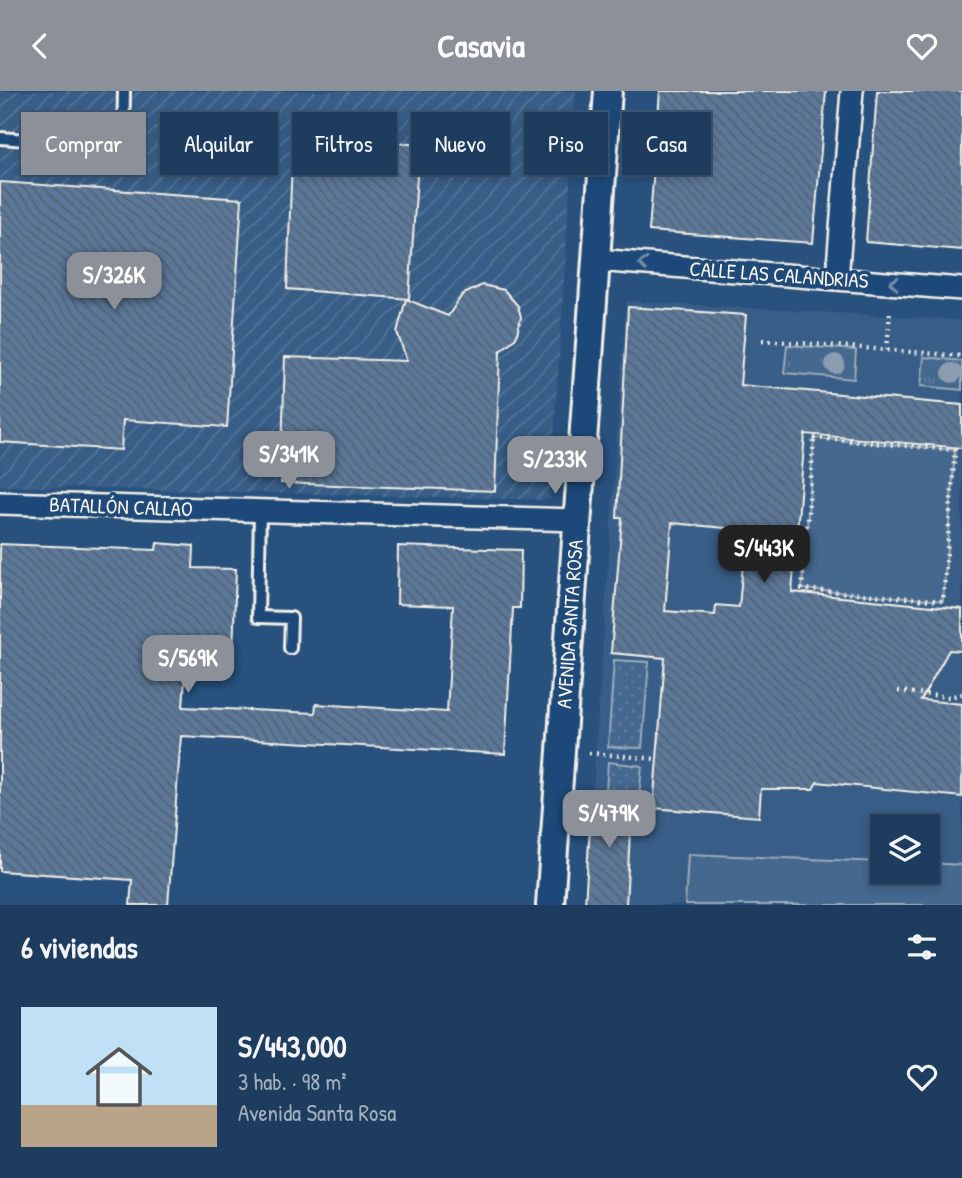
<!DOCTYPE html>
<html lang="es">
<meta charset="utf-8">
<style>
:root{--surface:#1e3d5e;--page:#264464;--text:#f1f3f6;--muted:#a1aebc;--line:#3c5673;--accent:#8c9099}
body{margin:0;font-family:"Patrick Hand",sans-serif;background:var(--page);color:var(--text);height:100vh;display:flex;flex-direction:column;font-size:26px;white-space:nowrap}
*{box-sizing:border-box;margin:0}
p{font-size:23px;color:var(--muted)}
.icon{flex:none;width:38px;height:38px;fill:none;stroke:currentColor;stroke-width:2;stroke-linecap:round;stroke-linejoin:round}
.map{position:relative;height:814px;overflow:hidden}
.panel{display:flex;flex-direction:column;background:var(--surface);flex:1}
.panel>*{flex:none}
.banner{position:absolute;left:21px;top:21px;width:920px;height:63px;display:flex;gap:14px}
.tools{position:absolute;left:870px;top:723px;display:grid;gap:14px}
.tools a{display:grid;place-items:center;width:70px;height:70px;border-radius:0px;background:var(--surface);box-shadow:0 4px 10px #0003,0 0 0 2px var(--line);font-size:35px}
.price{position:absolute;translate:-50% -60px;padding:0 16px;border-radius:14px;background:var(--accent);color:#fff;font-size:23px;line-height:46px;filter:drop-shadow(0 2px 4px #0008)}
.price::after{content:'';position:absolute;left:50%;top:42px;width:21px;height:16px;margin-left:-10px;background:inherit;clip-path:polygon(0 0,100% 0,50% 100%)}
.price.current{background:#222;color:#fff}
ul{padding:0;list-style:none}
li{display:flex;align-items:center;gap:21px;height:175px;padding:0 21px}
li span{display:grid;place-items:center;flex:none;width:196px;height:140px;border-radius:0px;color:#555}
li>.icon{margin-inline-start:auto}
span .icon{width:84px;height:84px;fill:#fffc;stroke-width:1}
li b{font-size:30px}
h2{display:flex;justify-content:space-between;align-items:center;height:84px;padding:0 21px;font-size:30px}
.chip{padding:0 24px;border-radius:0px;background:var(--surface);box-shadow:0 4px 10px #0003,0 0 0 2px var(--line);font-size:24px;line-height:63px}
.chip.current{background:var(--accent);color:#fff}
header{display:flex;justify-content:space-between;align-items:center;height:91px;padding:0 21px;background:var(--accent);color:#fff;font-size:32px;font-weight:700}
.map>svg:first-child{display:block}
</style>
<header><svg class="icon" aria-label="back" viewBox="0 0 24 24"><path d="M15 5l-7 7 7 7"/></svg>Casavia<svg class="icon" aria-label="heart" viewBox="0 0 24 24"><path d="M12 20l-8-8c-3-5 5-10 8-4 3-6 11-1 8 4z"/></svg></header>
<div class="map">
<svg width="962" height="814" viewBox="0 0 962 814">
<defs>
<pattern id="industrial-furrows" width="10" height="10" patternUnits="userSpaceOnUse" patternTransform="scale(1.75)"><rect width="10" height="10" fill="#375d86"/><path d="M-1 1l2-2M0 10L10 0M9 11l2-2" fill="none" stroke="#557597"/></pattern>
<pattern id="grass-tufts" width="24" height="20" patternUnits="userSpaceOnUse" patternTransform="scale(1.75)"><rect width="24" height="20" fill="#45688e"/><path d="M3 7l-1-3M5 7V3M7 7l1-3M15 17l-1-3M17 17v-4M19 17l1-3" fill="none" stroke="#607e9e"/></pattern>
<pattern id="garden-dots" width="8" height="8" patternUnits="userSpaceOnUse" patternTransform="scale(1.75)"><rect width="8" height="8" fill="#45688e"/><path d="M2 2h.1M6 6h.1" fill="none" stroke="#607e9e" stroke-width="1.8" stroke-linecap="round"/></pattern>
<pattern id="building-back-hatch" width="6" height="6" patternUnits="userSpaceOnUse" patternTransform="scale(1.75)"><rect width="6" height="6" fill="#5b7899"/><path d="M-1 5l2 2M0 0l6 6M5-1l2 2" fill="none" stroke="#536274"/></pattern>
</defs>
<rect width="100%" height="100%" fill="#28517e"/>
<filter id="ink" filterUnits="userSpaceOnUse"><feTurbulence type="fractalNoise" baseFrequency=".0143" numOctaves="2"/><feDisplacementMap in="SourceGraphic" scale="14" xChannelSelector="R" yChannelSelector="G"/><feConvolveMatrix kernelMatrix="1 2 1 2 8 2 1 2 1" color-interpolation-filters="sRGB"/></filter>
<g filter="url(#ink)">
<path fill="#375d86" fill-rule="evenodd" d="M 626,210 L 962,229 L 962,814 L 585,814 ZM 882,735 L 928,735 L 928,780 L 882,780 Z"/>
<path fill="url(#industrial-furrows)" d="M 0,0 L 576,0 L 550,409 L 0,395 Z"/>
<g fill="url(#grass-tufts)" stroke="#9cacbb" stroke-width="2">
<path d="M 787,254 L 856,259 L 854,288 L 784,282 Z"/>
<path d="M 924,266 L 962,270 L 962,299 L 921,295 Z"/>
</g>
<g fill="#45688e" stroke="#9cacbb" stroke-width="2">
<path d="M 814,347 L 955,359 L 943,510 L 802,498 Z"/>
<path d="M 688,763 L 882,771 L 882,780 L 928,780 L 928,772 L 962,774 L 962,814 L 685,814 Z"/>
</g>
<g fill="url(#garden-dots)" stroke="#9cacbb" stroke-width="2">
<path d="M 614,569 L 649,571 L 642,657 L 608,656 Z"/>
<path d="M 608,671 L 642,675 L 639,707 L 630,701 L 606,699 Z"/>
</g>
<g fill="url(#building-back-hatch)" stroke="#f4f1e8" stroke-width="2" fill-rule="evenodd">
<path d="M 660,0 L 826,0 L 813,152 L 649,140 Z"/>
<path d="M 877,0 L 962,0 L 962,159 L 866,151 Z"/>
<path d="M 293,42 L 419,54 L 409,208 L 287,198 Z"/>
<path d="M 0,91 L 242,108 L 227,336 L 123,329 L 121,359 L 0,351 Z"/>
<path d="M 482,194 L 504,199 L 518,215 L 521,226 L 516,247 L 500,260 L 495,400 L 281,392 L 285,266 L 407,270 L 397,241 L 406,208 L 448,225 L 462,204 Z"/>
<path d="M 628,216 L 746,224 L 740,294 L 962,314 L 962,357 L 805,343 L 792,501 L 962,518 L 962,560 L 949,559 L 921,609 L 962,613 L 962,706 L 817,691 L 813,698 L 761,698 L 759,726 L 653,717 L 665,567 L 611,562 L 622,427 L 617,427 ZM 672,432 L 746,439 L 739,516 L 716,514 L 715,524 L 665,520 Z"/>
<path d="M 157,452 L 194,455 L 193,477 L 236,478 L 233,562 L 187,560 L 183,616 L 315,622 L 316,613 L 447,621 L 453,515 L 397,513 L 398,455 L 521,459 L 520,517 L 513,517 L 505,663 L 181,645 L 168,814 L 130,814 L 132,789 L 0,780 L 0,453 L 156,459 Z"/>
<path d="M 592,703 L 632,706 L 626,814 L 585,814 Z"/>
</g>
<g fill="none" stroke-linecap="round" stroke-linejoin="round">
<defs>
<g id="service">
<path d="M 0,47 L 123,56 L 124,0"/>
<path d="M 260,420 L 258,526 L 291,527 L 290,557"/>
</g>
<g id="minor">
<path d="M 596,169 L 962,198"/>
<path d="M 837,188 L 852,0"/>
<path d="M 0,412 L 577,429"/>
</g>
<path id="tertiary" d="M 550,814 L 608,0"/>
</defs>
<use href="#service" stroke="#f4f1e8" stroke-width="16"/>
<use href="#minor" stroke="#f4f1e8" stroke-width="26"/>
<use href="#tertiary" stroke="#f4f1e8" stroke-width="32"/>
<g stroke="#f4f1e8" stroke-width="4.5" stroke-dasharray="2 5" stroke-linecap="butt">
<path d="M 762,249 L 962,265"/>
<path d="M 887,259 L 890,221"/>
<path d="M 814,347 L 955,359 L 943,510 L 802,498 Z"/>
<path d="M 898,600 L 949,606 L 962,603"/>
<path d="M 589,662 L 657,668"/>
</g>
<use href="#service" stroke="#1f4a7a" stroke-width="10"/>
<use href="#minor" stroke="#1f4a7a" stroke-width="21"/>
<use href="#tertiary" stroke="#1f4a7a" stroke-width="26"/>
</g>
<g fill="#8a9db1">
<circle cx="835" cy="273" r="10"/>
<circle cx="952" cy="282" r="10"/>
</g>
<defs><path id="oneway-chevron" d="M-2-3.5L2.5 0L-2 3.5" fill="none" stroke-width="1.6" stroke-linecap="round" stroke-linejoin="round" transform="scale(1.75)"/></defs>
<g stroke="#748da6">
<use href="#oneway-chevron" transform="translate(643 173) rotate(-175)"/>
<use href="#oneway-chevron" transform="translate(894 192) rotate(-176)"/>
</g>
</g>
<g text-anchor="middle" stroke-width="7" stroke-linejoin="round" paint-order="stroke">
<g font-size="21" fill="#f4f1e8" stroke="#1f4a7a">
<text transform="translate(779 184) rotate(4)" y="7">CALLE LAS CALANDRIAS</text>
<text transform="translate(121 416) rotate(2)" y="7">BATALLÓN CALLAO</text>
<text transform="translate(570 533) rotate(-86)" y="7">AVENIDA SANTA ROSA</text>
</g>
</g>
</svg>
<div class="tools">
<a><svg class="icon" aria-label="layers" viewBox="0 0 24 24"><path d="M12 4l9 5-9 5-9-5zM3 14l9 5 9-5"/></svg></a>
</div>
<b class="price" style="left:114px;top:221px">S/326K</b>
<b class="price" style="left:289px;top:400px">S/341K</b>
<b class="price" style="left:555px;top:405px">S/233K</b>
<b class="price current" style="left:764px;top:494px">S/443K</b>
<b class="price" style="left:188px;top:604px">S/569K</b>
<b class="price" style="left:609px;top:759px">S/479K</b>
<div class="banner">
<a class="chip current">Comprar</a>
<a class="chip">Alquilar</a>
<a class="chip">Filtros</a>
<a class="chip">Nuevo</a>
<a class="chip">Piso</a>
<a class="chip">Casa</a>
</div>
</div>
<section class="panel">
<h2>6 viviendas<svg class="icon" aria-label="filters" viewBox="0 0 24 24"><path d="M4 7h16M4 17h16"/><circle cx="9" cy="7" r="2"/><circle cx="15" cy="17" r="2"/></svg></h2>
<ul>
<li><span style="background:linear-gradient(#bfe0f5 70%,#b9a48a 0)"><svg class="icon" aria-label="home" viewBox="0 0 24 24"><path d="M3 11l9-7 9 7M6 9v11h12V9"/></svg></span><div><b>S/443,000</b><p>3 hab. · 98 m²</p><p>Avenida Santa Rosa</p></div><svg class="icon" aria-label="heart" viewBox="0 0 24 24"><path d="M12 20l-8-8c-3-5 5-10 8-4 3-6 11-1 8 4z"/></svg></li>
</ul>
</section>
